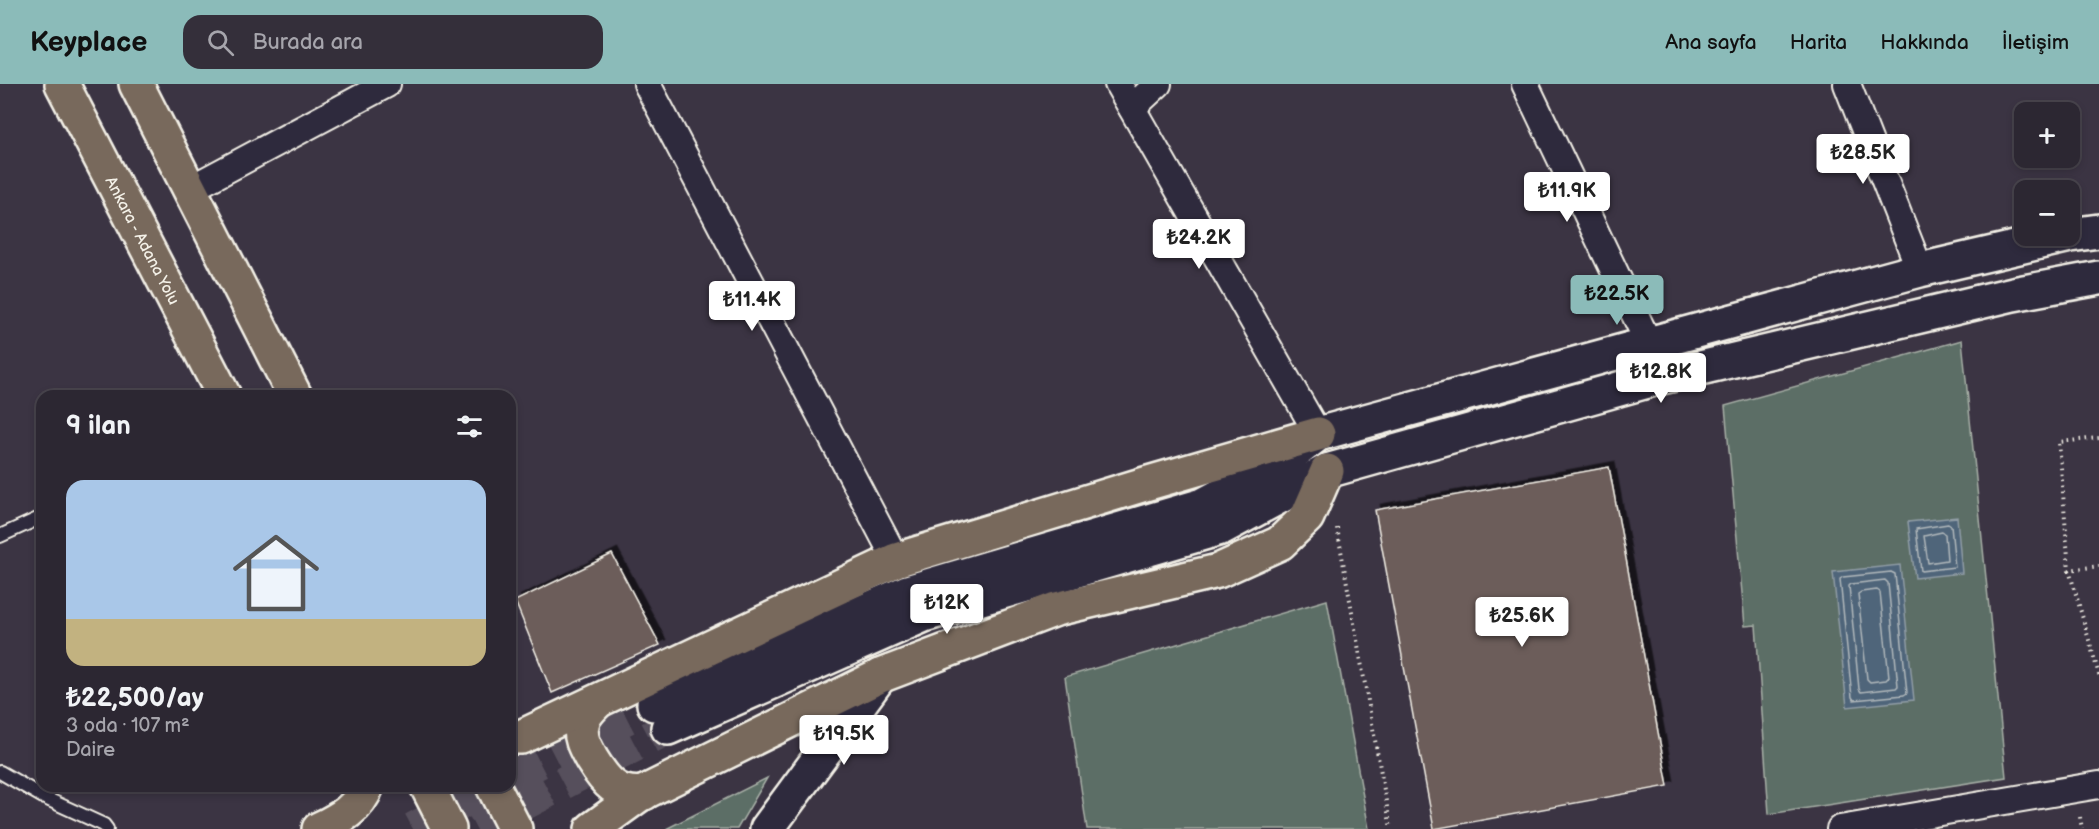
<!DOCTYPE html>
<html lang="tr">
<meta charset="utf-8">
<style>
:root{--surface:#2c2732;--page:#342f3a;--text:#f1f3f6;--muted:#a6a5ac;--line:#48444d;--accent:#8bbbb9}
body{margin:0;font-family:"Balsamiq Sans",sans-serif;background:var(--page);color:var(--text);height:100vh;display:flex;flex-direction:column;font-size:22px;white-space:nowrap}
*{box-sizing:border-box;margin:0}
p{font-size:20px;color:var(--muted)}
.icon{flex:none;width:33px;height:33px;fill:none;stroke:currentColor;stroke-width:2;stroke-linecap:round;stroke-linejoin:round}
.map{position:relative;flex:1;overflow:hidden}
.sheet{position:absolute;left:36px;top:306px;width:480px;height:402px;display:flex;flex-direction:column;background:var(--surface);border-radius:18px;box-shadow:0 3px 9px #0003,0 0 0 2px var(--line)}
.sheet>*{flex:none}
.buttons{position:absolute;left:2014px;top:18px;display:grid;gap:12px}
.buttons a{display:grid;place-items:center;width:66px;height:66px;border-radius:12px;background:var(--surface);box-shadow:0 3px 9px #0003,0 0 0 2px var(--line);font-size:30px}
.price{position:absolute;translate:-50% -51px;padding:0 14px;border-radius:6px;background:#fff;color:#222;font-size:20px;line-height:39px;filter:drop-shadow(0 2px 3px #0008)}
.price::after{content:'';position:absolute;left:50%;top:36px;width:18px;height:14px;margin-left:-9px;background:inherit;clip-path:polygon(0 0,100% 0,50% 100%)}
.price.selected{background:var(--accent);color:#111}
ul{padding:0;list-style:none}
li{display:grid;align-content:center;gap:12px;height:318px;padding:0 30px}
li span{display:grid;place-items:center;height:186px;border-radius:18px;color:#555}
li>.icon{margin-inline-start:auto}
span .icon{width:108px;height:108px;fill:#fffc;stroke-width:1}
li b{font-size:26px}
h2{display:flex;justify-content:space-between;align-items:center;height:72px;padding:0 30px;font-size:26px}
header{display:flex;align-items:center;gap:36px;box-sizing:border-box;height:84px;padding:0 30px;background:var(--accent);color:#111}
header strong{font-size:28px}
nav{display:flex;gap:33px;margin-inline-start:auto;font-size:21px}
.search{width:420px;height:54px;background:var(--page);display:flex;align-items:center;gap:15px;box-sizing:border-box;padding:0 21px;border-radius:18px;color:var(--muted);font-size:22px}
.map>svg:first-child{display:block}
</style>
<header>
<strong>Keyplace</strong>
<div class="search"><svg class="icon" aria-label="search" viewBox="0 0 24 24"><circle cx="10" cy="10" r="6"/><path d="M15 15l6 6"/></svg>Burada ara</div>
<nav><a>Ana sayfa</a><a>Harita</a><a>Hakkında</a><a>İletişim</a></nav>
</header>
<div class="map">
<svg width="2099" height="745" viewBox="0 0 2099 745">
<defs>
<filter id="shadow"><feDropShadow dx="5.5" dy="-5.5" stdDeviation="0" flood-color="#0009"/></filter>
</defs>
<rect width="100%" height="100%" fill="#3b3443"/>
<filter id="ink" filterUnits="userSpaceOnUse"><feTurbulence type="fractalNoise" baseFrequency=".0167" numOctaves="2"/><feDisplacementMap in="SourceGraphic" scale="12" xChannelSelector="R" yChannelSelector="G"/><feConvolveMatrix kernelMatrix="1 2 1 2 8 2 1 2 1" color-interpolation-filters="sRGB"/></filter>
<g filter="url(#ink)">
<g fill="#5b6e66" stroke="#a8b0a7" stroke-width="1.5">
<path d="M 1962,256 L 2006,693 L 1769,730 L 1756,541 L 1745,542 L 1725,322 Z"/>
<path d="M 1327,516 L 1369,745 L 1087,745 L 1065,593 Z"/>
<path d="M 767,694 L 737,745 L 666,745 Z"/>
</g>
<g fill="#4f657a" stroke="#919da6" stroke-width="1.5">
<path d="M 1957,433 L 1962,489 L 1915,494 L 1908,438 Z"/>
<path d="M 1900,481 L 1914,616 L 1847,623 L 1833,488 Z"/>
</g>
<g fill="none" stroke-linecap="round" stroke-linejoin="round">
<g stroke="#b2b9bc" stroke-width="1.5">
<path d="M 1948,440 L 1951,442 L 1955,483 L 1921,487 L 1916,445 Z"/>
<path d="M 1942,448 L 1945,450 L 1947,476 L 1928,479 L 1924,452 Z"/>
<path d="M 1891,488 L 1895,490 L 1907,609 L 1904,611 L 1854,616 L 1852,613 L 1840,495 L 1843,493 Z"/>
<path d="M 1885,496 L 1888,499 L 1898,602 L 1896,604 L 1861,608 L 1859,605 L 1849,502 L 1851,500 Z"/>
<path d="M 1877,506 L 1880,508 L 1889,593 L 1886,596 L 1870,598 L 1867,595 L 1858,510 L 1861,508 Z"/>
</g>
</g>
<g fill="#6c5d5a" stroke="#f4f1e8" stroke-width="1.5" filter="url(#shadow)">
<path d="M 1609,383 L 1668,702 L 1434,745 L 1375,426 Z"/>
<path d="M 612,470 L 660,561 L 552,609 L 515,517 Z"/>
</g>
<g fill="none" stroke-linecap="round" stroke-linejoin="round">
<g stroke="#57505c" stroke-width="33" stroke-dasharray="33 16" stroke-linecap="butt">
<path d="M 510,693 L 654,620"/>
<path d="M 413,745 L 493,702"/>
<path d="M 476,745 L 668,644"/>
</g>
<defs>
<g id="lane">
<path d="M 0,452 L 42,433"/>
<path d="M 0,688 L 45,714 L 104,741 L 107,745"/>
</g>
<g id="street">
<path d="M 647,0 L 896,476"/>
<path d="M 1118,0 L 1318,350"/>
<path d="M 1525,0 L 1649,260"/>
<path d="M 1847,0 L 1920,186"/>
<path d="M 1132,24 L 1158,0"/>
<path d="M 190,105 L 387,0"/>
<path d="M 1840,745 L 2099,701"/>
</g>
<g id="secondary">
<path d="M 2070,151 L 2099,147"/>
<path d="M 654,620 L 907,508 L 1203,421 L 1278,381 L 1318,350 L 1920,186 L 2066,152"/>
<path d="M 668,644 L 924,531 L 1221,444 L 1327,387 L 1658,294 L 2013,210 L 2099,194"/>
<path d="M 767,745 L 880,592"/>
</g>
<g id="highway">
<path id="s1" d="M 62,0 L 224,312"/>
<path d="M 136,0 L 295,312"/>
<path d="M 597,618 C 590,625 583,631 582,641 C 579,654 586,665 592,676 C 605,697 617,713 644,709"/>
<path d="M 510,653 L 521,653 L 896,476 L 1145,400 L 1318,350"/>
<path d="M 427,702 L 449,745"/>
<path d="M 493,702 L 515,745"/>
<path d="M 319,745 C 340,735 359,724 367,702"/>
<path d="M 592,745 L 639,711 L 880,592 L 1056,525 L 1218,487 L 1280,459 L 1307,433 L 1327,387"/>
</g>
</defs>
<use href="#lane" stroke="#f4f1e8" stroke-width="16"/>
<use href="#street" stroke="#f4f1e8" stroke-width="30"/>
<use href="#secondary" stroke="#f4f1e8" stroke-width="38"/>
<use href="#highway" stroke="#f4f1e8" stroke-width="38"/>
<g stroke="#f4f1e8" stroke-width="4" stroke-dasharray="1.5 4.5" stroke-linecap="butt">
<path d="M 2099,354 L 2059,358 L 2069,486 L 2099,482"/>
<path d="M 1337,444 L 1391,745"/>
<path d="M 2069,486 L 2099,591"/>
<path d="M 2080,733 L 2082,745"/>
</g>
<use href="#lane" stroke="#2f2a3d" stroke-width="12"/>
<use href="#street" stroke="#2f2a3d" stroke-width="26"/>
<use href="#secondary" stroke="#2f2a3d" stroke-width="33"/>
<use href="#highway" stroke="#78695c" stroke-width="33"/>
</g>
</g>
<g text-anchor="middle" stroke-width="4.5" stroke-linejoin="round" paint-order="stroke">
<g font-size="16" fill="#f4f1e8" stroke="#2f2a3d">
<text dy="6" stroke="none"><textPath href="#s1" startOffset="176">Ankara - Adana Yolu</textPath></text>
</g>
</g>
</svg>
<div class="buttons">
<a>+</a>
<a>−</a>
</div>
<b class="price" style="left:1863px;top:101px">₺28.5K</b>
<b class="price" style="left:1567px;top:139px">₺11.9K</b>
<b class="price" style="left:1199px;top:186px">₺24.2K</b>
<b class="price selected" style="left:1617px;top:242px">₺22.5K</b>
<b class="price" style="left:752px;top:248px">₺11.4K</b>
<b class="price" style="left:1661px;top:320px">₺12.8K</b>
<b class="price" style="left:947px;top:551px">₺12K</b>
<b class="price" style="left:1522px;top:564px">₺25.6K</b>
<b class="price" style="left:844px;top:682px">₺19.5K</b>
<section class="sheet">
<h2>9 ilan<svg class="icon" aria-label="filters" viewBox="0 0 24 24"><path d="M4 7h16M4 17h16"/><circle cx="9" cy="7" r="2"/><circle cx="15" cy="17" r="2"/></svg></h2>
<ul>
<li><span style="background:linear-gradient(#a9c7e8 75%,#c2b280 0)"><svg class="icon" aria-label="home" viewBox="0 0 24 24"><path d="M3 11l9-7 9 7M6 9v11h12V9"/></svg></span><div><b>₺22,500/ay</b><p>3 oda · 107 m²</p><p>Daire</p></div></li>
</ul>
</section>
</div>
